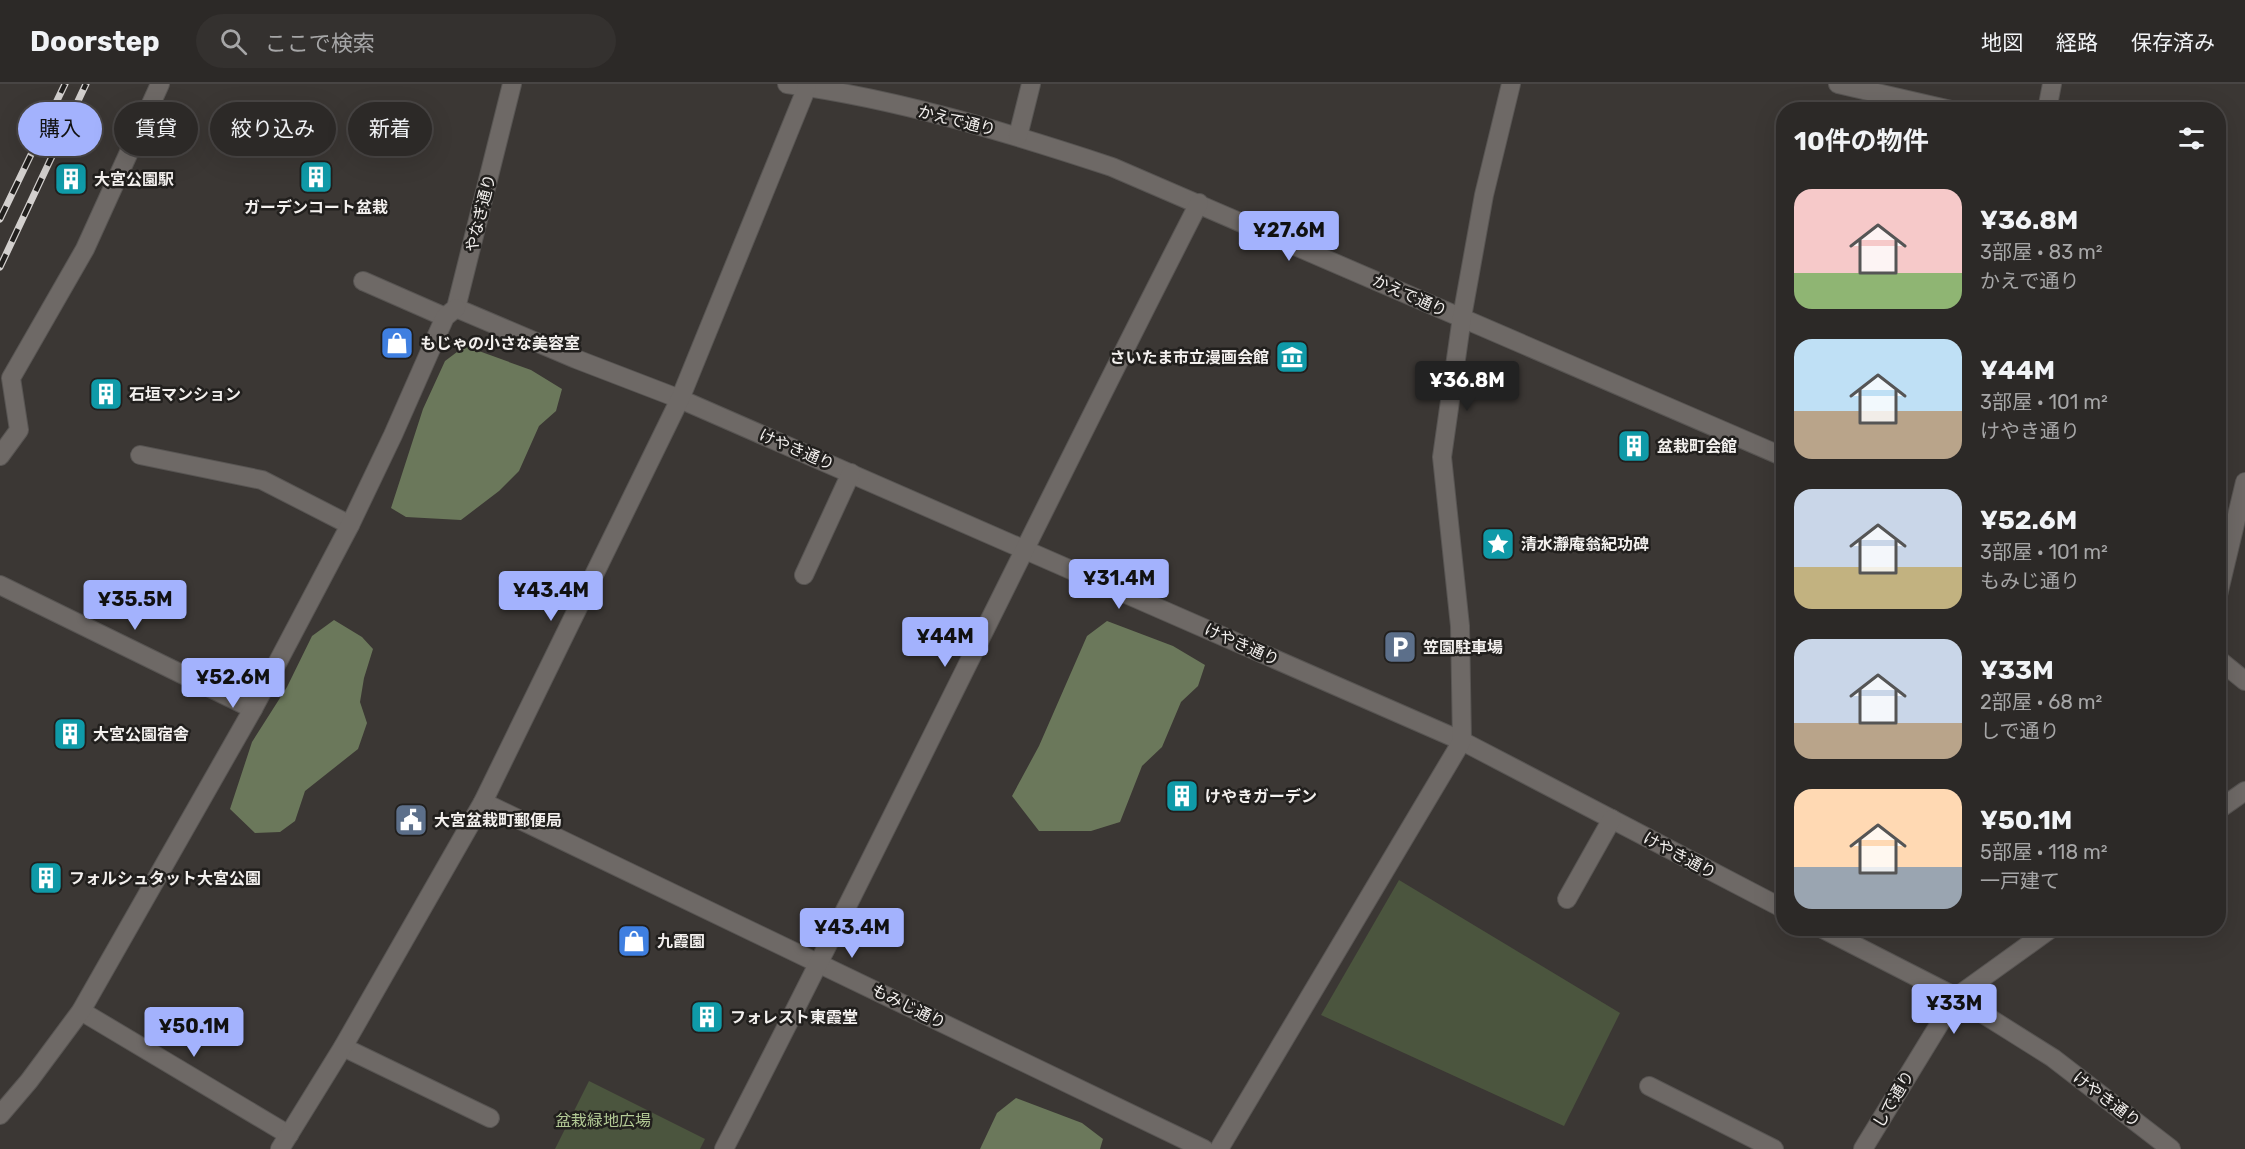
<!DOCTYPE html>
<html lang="ja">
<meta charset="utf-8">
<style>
:root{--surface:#2c2927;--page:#34312f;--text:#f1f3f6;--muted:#a6a6a7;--line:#484544;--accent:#a3b2fd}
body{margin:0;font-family:Rubik,"Noto Sans JP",sans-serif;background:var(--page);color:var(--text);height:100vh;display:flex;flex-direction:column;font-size:22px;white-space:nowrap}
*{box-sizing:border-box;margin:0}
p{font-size:20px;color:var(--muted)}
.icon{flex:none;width:33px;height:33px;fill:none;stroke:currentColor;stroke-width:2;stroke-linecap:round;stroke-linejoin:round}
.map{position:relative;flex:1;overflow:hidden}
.panel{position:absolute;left:1776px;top:18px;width:450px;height:834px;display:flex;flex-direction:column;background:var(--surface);border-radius:24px;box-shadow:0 6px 24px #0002,0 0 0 2px var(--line)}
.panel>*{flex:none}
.banner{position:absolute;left:18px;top:18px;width:570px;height:54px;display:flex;gap:12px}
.price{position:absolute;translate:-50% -51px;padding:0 14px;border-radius:6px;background:var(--accent);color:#111;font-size:20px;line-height:39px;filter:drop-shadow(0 2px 3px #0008)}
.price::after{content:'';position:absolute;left:50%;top:36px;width:18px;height:14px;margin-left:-9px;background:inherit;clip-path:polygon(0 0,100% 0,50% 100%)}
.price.active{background:#222;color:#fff}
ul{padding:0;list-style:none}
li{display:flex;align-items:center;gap:18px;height:150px;padding:0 18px}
li span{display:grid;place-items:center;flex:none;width:168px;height:120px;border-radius:18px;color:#555}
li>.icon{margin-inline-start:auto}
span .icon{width:72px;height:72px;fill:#fffc;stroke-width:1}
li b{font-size:26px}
h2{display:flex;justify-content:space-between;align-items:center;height:72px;padding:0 18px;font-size:26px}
.tag{padding:0 21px;border-radius:27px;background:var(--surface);box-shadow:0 6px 24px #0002,0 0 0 2px var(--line);font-size:21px;line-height:54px}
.tag.active{background:var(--accent);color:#111}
header{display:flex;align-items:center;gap:36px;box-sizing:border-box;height:84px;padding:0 30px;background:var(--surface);border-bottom:2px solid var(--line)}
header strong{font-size:28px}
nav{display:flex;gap:33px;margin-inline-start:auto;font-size:21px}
.search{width:420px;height:54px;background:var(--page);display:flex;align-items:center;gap:15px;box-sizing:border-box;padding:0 21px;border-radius:33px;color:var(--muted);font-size:22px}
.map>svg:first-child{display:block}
</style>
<header>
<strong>Doorstep</strong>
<div class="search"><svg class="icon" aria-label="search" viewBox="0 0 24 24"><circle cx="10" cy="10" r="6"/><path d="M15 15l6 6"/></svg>ここで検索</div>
<nav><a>地図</a><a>経路</a><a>保存済み</a></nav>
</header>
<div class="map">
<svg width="2245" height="1065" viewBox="0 0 2245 1065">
<rect width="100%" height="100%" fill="#3b3734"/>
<g fill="#4b553e">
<path d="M 1399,796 L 1620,929 L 1564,1042 L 1321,931 Z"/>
<path d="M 589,997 L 705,1055 L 700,1065 L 555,1065 Z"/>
</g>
<g fill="#6b785b">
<path d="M 465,262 L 531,286 L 562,305 L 556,327 L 539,342 L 519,387 L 499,407 L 461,436 L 406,433 L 391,424 L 423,325 L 445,277 Z"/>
<path d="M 334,536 L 362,553 L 373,565 L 364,594 L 360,618 L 367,639 L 358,665 L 305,707 L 295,737 L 280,748 L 255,749 L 230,725 L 252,658 L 287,603 L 312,552 Z"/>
<path d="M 1107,537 L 1173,562 L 1205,581 L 1198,602 L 1181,618 L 1162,663 L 1142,682 L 1120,738 L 1091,747 L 1039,747 L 1012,712 L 1039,662 L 1087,552 Z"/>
<path d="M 1016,1014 L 1082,1039 L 1103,1055 L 1100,1065 L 980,1065 L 997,1029 Z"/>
</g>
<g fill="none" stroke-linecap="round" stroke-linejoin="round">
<defs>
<g id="minor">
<path d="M 787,0 C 898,15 1006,48 1112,83 L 1784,373"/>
<path d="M 1838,0 L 1951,26"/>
<path d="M 2047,26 L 2052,0"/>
<path d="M 1018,52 L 1031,0"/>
<path d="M 363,197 L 445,233"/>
<path d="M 456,224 L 576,275 L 680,315 L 1462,657 L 1784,825"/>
<path d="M 456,224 L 512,0"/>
<path d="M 140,371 L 262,396 L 350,441"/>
<path d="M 0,372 L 19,346 L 11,294 L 85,165 L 160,0"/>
<path d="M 804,491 L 851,389"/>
<path d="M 0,501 L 253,625"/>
<path d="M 2218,511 L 2245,398"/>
<path d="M 2218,575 L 2245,597"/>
<path d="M 483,718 L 1204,1065"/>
<path d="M 2218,726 L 2245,707"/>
<path d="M 1567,815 L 1612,735"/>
<path d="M 1821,844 L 1956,913 L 2053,974 L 2171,1065"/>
<path d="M 81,927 L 289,1051"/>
<path d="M 343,963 L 490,1034"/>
<path d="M 1649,1002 L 1774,1065"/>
<path d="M 0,1031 L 29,997 L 81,927 L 253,625 L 350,441 L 393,351 L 445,233 L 456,224"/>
<path d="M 280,1065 L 343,963 L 483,718 L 680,315 L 807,3"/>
<path d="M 724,1065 C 886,751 1038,433 1199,119"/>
<path d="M 1219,1065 L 1462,657 L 1460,542 L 1442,373 L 1462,233 L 1484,111 L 1511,0"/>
<path d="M 1863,1065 L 1956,913 L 2052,844"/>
</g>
</defs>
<use href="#minor" stroke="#585553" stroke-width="20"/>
<use href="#minor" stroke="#6e6966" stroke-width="18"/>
<defs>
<g id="rail">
<path d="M 0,135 L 65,0"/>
<path d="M 0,183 L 86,0"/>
</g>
</defs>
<use href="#rail" stroke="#d3d0ce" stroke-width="7"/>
<use href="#rail" stroke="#211f1d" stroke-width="4.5" stroke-dasharray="14" stroke-linecap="butt"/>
</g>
<defs>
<symbol id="building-square" viewBox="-11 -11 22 22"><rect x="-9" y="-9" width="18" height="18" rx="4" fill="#0f9aa8" stroke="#211f1d"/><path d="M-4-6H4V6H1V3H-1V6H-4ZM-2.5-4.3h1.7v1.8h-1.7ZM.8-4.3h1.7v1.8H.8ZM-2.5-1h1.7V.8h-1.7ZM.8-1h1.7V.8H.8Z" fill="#fff"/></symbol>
<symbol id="shop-square" viewBox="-11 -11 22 22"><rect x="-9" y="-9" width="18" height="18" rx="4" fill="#3f7fe0" stroke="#211f1d"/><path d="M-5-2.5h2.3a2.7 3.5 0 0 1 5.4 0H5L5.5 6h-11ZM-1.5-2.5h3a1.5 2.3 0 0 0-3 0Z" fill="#fff"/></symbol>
<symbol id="museum-square" viewBox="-11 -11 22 22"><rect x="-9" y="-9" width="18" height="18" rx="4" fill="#0f9aa8" stroke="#211f1d"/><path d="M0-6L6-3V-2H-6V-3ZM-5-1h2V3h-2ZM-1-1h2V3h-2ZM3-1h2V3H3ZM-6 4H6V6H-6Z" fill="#fff"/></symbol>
<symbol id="sight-square" viewBox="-11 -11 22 22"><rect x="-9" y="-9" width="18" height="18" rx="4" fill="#0f9aa8" stroke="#211f1d"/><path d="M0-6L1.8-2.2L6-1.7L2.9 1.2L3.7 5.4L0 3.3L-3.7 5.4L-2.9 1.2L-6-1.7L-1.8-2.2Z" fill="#fff"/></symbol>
<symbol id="parking-square" viewBox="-11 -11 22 22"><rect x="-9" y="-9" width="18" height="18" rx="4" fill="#5c6f8a" stroke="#211f1d"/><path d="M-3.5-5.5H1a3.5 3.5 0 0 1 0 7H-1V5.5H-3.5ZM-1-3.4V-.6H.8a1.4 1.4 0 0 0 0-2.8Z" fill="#fff"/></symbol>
<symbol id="civic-square" viewBox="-11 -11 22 22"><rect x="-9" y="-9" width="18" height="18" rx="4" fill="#5c6f8a" stroke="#211f1d"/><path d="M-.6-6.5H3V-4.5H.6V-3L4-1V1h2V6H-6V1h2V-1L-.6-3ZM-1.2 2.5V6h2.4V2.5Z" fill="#fff"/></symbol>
</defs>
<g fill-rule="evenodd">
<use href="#building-square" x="297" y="74" width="38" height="38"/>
<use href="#building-square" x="52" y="76" width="38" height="38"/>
<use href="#shop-square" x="378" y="240" width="38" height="38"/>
<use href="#museum-square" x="1273" y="254" width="38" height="38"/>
<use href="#building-square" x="87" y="291" width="38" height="38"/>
<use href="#building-square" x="1615" y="343" width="38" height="38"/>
<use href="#sight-square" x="1479" y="441" width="38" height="38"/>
<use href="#parking-square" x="1381" y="544" width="38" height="38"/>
<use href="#building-square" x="51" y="631" width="38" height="38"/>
<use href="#building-square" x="1163" y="693" width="38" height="38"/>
<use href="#civic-square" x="392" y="717" width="38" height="38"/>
<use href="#building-square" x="27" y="775" width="38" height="38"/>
<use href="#shop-square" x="615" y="838" width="38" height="38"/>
<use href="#building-square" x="688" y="914" width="38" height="38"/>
</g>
<g text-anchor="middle" stroke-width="5" stroke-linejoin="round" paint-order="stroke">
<g font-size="16" fill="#f3f0ee" stroke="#211f1d">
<text transform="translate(957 36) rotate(14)" y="6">かえで通り</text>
<text transform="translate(480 129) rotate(-76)" y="6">やなぎ通り</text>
<text transform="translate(1410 211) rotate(24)" y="6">かえで通り</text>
<text transform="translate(797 365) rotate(23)" y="6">けやき通り</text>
<text transform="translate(1242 560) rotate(24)" y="6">けやき通り</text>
<text transform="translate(1680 771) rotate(28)" y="6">けやき通り</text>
<text transform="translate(909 922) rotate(26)" y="6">もみじ通り</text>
<text transform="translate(1893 1015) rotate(-59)" y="6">しで通り</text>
<text transform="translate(2107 1015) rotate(37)" y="6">けやき通り</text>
</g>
<g font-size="16" font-weight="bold" fill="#f3f0ee" stroke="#211f1d" text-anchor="start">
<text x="94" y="101">大宮公園駅</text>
<text x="316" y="129" text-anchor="middle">ガーデンコート盆栽</text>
<text x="420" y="265">もじゃの小さな美容室</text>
<text x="1269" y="279" text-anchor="end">さいたま市立漫画会館</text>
<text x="129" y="316">石垣マンション</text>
<text x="1657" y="368">盆栽町会館</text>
<text x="1521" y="466">清水瀞庵翁紀功碑</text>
<text x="1423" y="569">笠園駐車場</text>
<text x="93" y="656">大宮公園宿舎</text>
<text x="1205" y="718">けやきガーデン</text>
<text x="434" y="742">大宮盆栽町郵便局</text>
<text x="69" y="800">フォルシュタット大宮公園</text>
<text x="657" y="863">九霞園</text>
<text x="730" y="939">フォレスト東霞堂</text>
</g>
<g font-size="16" fill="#b2c995" stroke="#211f1d">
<text x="603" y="1042">盆栽緑地広場</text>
</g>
</g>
</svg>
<b class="price" style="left:1289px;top:178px">¥27.6M</b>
<b class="price active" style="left:1467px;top:328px">¥36.8M</b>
<b class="price" style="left:1119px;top:526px">¥31.4M</b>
<b class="price" style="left:551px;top:538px">¥43.4M</b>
<b class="price" style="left:135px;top:547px">¥35.5M</b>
<b class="price" style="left:945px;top:584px">¥44M</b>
<b class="price" style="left:233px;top:625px">¥52.6M</b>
<b class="price" style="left:852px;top:875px">¥43.4M</b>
<b class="price" style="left:1954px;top:951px">¥33M</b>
<b class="price" style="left:194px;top:974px">¥50.1M</b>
<div class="banner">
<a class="tag active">購入</a>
<a class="tag">賃貸</a>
<a class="tag">絞り込み</a>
<a class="tag">新着</a>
</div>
<section class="panel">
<h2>10件の物件<svg class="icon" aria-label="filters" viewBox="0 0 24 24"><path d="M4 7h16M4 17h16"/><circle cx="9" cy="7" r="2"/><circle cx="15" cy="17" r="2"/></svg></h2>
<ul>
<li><span style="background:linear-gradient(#f6c9c9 70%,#8fb573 0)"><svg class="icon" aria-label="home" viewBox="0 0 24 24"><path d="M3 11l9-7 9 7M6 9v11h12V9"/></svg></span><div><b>¥36.8M</b><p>3部屋 · 83 m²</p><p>かえで通り</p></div></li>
<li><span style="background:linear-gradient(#bfe0f5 60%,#b9a48a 0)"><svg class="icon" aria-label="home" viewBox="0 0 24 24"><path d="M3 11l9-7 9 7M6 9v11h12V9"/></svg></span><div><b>¥44M</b><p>3部屋 · 101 m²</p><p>けやき通り</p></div></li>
<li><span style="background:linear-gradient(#c9d6e8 65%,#c2b280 0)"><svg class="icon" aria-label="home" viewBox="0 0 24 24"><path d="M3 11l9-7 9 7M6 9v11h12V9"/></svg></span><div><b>¥52.6M</b><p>3部屋 · 101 m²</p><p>もみじ通り</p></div></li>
<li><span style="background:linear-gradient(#c9d6e8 70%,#b9a48a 0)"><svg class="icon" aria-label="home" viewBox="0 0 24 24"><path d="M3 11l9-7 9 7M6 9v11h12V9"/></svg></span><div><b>¥33M</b><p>2部屋 · 68 m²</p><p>しで通り</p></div></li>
<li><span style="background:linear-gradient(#ffd9b3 65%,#9aa5b1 0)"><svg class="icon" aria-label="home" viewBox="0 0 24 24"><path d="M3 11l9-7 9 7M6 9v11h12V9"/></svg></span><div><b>¥50.1M</b><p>5部屋 · 118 m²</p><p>一戸建て</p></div></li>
</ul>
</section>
</div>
